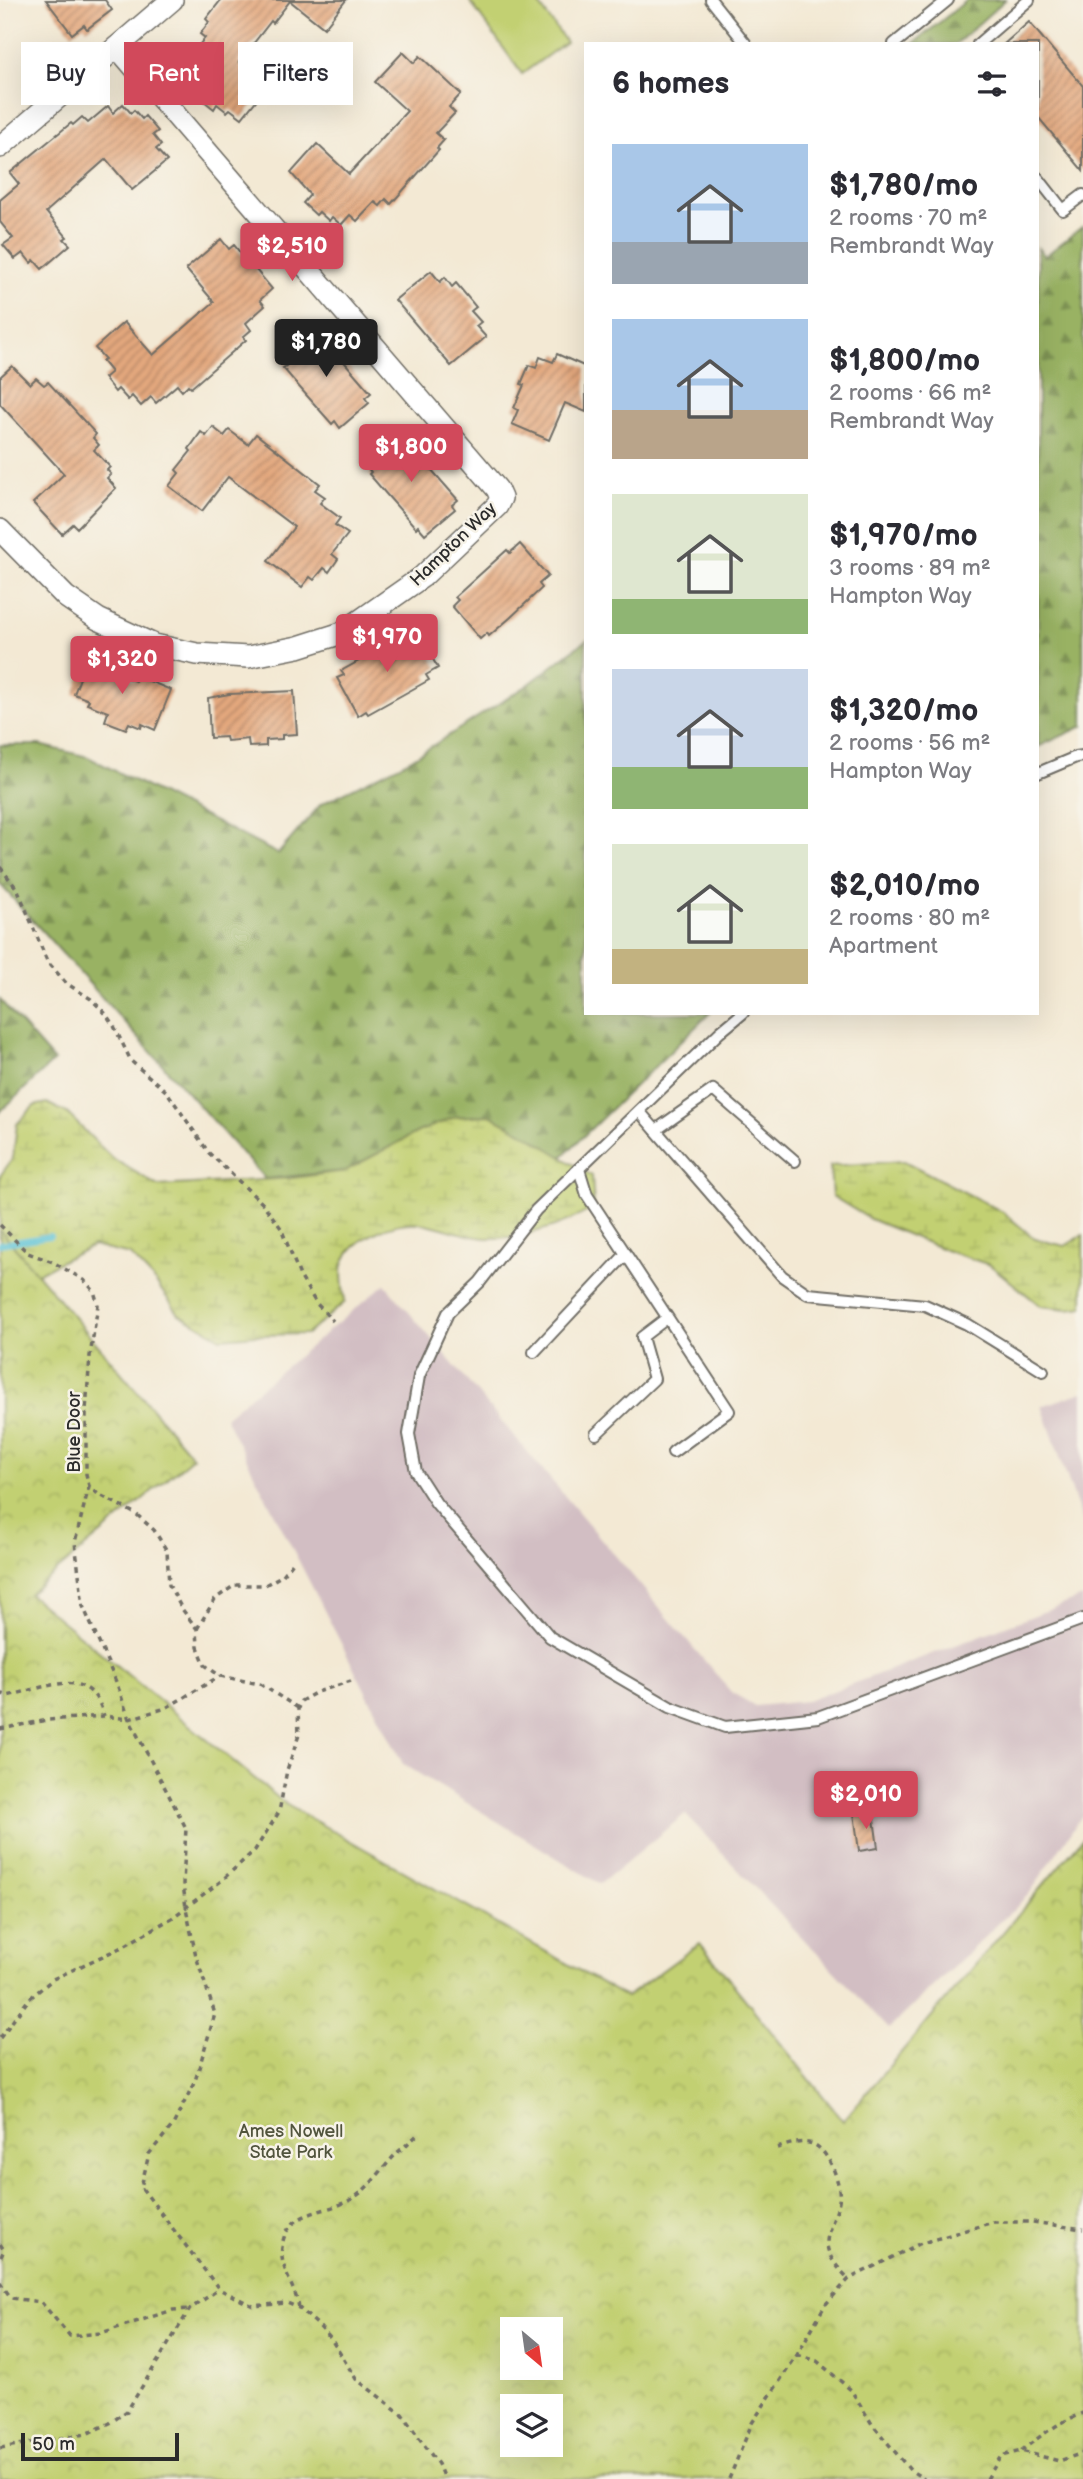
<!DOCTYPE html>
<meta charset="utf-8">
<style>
:root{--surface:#fff;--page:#f7f7f7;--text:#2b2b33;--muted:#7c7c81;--accent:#d1495b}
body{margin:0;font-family:"Balsamiq Sans",sans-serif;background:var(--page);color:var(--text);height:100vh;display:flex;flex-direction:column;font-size:26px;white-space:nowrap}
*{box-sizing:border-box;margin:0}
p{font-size:23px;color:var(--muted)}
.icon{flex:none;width:38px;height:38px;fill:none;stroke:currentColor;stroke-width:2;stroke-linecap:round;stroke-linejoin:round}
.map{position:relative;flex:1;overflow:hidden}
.drawer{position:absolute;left:584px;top:42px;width:455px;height:973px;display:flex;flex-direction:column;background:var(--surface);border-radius:0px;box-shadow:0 7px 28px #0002}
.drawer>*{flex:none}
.banner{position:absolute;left:21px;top:42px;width:458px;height:63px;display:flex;gap:14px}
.needle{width:46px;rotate:151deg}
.controls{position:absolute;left:500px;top:2317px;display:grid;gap:14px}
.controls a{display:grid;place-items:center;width:63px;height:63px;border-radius:0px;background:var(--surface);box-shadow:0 7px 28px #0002;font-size:35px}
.scale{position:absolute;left:21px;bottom:18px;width:158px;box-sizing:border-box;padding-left:7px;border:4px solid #2b2b2b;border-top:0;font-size:19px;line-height:24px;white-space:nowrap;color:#2b2b2b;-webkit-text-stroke:5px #f7f3e8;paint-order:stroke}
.price{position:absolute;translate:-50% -60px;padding:0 16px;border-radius:7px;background:var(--accent);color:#fff;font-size:23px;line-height:46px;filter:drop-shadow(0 2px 4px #0008)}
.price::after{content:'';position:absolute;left:50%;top:42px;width:21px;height:16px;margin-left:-10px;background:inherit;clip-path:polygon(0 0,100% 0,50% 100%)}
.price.active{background:#222;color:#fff}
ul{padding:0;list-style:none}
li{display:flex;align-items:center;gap:21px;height:175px;padding:0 28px}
li span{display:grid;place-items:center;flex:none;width:196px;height:140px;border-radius:0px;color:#555}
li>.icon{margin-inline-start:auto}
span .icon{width:84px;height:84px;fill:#fffc;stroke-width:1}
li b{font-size:30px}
h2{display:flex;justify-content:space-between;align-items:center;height:84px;padding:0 28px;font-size:30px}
.pill{padding:0 24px;border-radius:0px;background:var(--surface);box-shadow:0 7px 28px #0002;font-size:24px;line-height:63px}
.pill.active{background:var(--accent);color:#fff}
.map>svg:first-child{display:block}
</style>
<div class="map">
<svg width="1083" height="2479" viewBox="0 0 1083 2479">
<defs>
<pattern id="forest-firs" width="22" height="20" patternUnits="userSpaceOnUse" patternTransform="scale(1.75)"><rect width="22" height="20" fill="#99b264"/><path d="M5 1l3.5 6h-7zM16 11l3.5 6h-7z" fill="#7d9153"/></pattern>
<pattern id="wetland-marsh" width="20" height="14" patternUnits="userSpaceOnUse" patternTransform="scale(1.75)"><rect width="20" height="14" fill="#c2d072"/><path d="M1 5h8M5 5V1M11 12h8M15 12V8" fill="none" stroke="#a7b363"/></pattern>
<pattern id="park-crowns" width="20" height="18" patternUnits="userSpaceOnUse" patternTransform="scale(1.75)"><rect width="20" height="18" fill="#c2d072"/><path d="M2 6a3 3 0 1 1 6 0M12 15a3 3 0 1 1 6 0" fill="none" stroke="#a7b363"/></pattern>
<pattern id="building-hatch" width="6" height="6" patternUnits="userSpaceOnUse" patternTransform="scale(1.75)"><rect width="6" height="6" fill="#e3a77d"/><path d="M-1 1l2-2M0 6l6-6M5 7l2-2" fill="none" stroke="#b88867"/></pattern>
</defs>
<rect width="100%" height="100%" fill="#f7f3e8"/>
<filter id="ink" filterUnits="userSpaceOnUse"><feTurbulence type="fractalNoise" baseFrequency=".0143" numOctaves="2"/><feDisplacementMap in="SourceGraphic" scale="14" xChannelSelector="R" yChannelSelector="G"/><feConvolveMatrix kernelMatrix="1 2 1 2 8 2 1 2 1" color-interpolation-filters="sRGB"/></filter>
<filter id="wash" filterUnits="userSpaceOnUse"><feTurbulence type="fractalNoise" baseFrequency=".00686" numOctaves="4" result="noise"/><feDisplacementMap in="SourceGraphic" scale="28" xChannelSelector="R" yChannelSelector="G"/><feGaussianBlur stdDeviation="1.57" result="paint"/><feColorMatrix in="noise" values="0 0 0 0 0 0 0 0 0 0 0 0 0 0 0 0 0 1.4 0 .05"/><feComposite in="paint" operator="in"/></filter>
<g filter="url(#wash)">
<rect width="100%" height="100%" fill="#f3e9d4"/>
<g fill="#d2bec3">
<path d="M 385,1284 L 731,1692 L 755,1706 L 807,1701 L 1083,1597 L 1083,1814 L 1029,1894 L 889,2029 L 685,1814 L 600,1884 L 403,1764 L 225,1417 Z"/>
<path d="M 1083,1392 L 1083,1522 L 1042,1406 Z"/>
</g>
<g fill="url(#forest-firs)" stroke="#626e48" stroke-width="2">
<path d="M 967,0 L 1005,0 L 956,44 L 913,44 Z"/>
<path d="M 1083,226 L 1083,726 L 1038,747 L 1038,248 L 1045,256 Z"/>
<path d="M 586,640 L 586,1013 L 710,1013 L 562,1157 L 490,1115 L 455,1117 L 418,1132 L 345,1171 L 265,1179 L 0,884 L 0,745 L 40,745 L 88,757 L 278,854 L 321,804 L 410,760 L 528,685 Z"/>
<path d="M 0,1000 L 54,1061 L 0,1112 Z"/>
</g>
<g fill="url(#wetland-marsh)" stroke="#767e4e" stroke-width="2">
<path d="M 47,1103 L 67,1113 L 111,1157 L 158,1186 L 292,1178 L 345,1171 L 418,1132 L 455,1117 L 490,1115 L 524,1133 L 592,1176 L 594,1208 C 562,1226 523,1239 486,1238 C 463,1237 441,1225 418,1223 C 394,1220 351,1239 343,1264 C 340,1274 344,1291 345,1302 L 307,1334 L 256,1335 L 221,1338 L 179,1314 L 154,1280 L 130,1255 L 93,1246 L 63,1260 L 0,1294 L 0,1176 L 13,1158 L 17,1124 L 34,1106 Z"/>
<path d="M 904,1161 L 1003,1212 L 1035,1239 L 1065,1246 L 1083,1235 L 1083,1307 L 1067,1309 L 1041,1306 L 990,1265 L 945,1250 L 870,1219 L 832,1196 L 830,1166 Z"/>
</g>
<path fill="url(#park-crowns)" stroke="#767e4e" stroke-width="2" fill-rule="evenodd" d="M 0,1230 L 193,1457 L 29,1594 L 287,1805 L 626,1997 L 700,1943 L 843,2121 L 1083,1838 L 1083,2479 L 0,2479 ZM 513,2329 L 551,2329 L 551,2368 L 513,2368 ZM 513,2406 L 551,2406 L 551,2445 L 513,2445 Z"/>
<path fill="#c2d072" stroke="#767e4e" stroke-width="2" d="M 469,0 L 536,0 L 566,42 L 522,74 Z"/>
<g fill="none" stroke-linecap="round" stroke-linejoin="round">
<path stroke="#5ac2d6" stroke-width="6" d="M 0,1244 L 50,1236"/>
</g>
<g id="blocks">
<g fill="url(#building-hatch)">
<path d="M 46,0 L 105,0 L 112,10 L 87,29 L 84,25 L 72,34 Z"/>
<path d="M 221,0 L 346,0 L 324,28 L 290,1 L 273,23 L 271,21 L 239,62 L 263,81 L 260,84 L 266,88 L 242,118 L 230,109 L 227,112 L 217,104 L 214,109 L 199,97 L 207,88 L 188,72 L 196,62 L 190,56 L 205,38 L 200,34 L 209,22 L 206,19 Z"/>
<path d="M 1029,22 L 1083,86 L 1083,171 L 1038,117 L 1038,44 L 1004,44 Z"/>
<path d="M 403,52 L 414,63 L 420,56 L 461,94 L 449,107 L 455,113 L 436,133 L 444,140 L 437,148 L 439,150 L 391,204 L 386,199 L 380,206 L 375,202 L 357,221 L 350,215 L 341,225 L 332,217 L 329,221 L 319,212 L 316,215 L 303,203 L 310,195 L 291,173 L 317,144 L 349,174 L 407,111 L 375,82 Z"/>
<path d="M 123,104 L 131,113 L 134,110 L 142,119 L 145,116 L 158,131 L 153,135 L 161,145 L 156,149 L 167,161 L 132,190 L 106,159 L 46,212 L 67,237 L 64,239 L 70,245 L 42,269 L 34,260 L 31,263 L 23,253 L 15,259 L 3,245 L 13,238 L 0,222 L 0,200 L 19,184 L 10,173 L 71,123 L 73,125 L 82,117 L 88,123 L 108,106 L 113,113 Z"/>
<path d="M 221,239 L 229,249 L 234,245 L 242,255 L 247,251 L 260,266 L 256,270 L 272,289 L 260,300 L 265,306 L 246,323 L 251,330 L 243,337 L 246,340 L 191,388 L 188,385 L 182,391 L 177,385 L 156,403 L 151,397 L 141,406 L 132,396 L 128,400 L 118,389 L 115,392 L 104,378 L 111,372 L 102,361 L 105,359 L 95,348 L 124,322 L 153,355 L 214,302 L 186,269 Z"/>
<path d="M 431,271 L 440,282 L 445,277 L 452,287 L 456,283 L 476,307 L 471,311 L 481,322 L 476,326 L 486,337 L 451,366 L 395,300 Z"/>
<path d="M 312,331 L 319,339 L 322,336 L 371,393 L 365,398 L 369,403 L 340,428 L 335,421 L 332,424 L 301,389 L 283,368 L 286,366 L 279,359 Z"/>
<path d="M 557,354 L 586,367 L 586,412 L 565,403 L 549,440 L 512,424 L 518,410 L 514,408 L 524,385 L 521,384 L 529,365 L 536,368 L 540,357 L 553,362 Z"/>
<path d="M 12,366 L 30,384 L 36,378 L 44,385 L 48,382 L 96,434 L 93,438 L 99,445 L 94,450 L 110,467 L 107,470 L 111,474 L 107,478 L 116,488 L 77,528 L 73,524 L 62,534 L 33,503 L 64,474 L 0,404 L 0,377 Z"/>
<path d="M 213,427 L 224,436 L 229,430 L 248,444 L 256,434 L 320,484 L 315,490 L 325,497 L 320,503 L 340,518 L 335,525 L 348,534 L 332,554 L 338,559 L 329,572 L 324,568 L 314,580 L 310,577 L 302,587 L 268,561 L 294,527 L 228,477 L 202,511 L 169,486 L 179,473 L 176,470 L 191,451 L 189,449 L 201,432 L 206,436 Z"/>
<path d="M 395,432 L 406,446 L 409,444 L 458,500 L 452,505 L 455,509 L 425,534 L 418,526 L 416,528 L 387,495 L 369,474 L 371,472 L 366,466 L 383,451 L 379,446 Z"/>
<path d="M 520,544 L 548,576 L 539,584 L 542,588 L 510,618 L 489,636 L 487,633 L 480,639 L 452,606 L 458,600 L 455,597 L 507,550 L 510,553 Z"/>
<path d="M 418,634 L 438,668 L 426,675 L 429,680 L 368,714 L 366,711 L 358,716 L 337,678 L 344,675 L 341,671 L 404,636 L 407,640 Z"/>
<path d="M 88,657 L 106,665 L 104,669 L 135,681 L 137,676 L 171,690 L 155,730 L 142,724 L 141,728 L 129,723 L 126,729 L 105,721 L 108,712 L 87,704 L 89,700 L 74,694 Z"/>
<path d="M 294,691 L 297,734 L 282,735 L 282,739 L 266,740 L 266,746 L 249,747 L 248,739 L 227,741 L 226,737 L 210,738 L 208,698 L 229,694 Z"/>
<path d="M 873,1811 L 878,1848 L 859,1851 L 854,1813 Z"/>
</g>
</g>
</g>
<g filter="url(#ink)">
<use href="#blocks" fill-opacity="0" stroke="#716e66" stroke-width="2"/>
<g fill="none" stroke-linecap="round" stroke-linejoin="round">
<defs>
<g id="service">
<path d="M 711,0 L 746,44"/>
<path d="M 894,44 L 948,0"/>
<path d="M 978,44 L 1029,0"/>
<path d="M 1038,178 L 1063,210 L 1083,195"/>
<path d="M 1038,773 L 1076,757 L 1083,756"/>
<path d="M 743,1013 L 720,1032 L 536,1210 L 480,1282 L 448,1313 L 419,1376 L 409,1434 L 416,1472 L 436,1503 L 550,1637 L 670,1707 L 725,1727 L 818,1717 L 1083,1619"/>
<path d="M 639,1111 L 782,1276 L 808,1294 L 925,1305 L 967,1324 L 1043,1371"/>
<path d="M 656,1130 L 713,1090 L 795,1161"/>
<path d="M 579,1169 L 587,1195 L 729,1411 L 673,1452"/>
<path d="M 534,1352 L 626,1254"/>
<path d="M 596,1434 L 654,1379 L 642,1337 L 667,1318"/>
</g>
<g id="minor">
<path d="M 0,147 L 172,0"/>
<path d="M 0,530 L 66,597 L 98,619 L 154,645 L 197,654 L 248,657 L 298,647 L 342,633 L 422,577 L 497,506 L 501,498 L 497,489 L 117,47"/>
</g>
</defs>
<use href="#service" stroke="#716e66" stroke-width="14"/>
<use href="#minor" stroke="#716e66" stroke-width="24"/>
<g stroke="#716e66" stroke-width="3.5" stroke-dasharray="5 5" stroke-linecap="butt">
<path d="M 0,867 L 18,890 L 47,961 L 66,983 L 91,999 L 105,1013 L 114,1026 L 131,1061 L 167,1092 L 209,1153 L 263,1204 L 281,1228 L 300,1276 L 316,1303 L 333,1321"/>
<path d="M 0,1225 L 28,1253 L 53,1262 L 84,1280 L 94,1291 L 98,1305 L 90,1356 L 86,1410 L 86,1474 L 89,1486 L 98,1494 L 136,1514 L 154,1530 L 167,1551 L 169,1585 L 182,1609 L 197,1629 L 198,1647 L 205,1665 L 220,1676 L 260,1684 L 298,1708"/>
<path d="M 89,1486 L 75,1542 L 83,1606 L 117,1684 L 129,1719 L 186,1828 L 183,1884 L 186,1908 L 196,1956 L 215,2014 L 195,2081 L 173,2125 L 149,2154 L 141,2187 L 219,2289 L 253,2306 L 287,2303 L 299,2308 L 317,2324 L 331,2339 L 356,2379 L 402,2414 L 438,2464 L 444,2479"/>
<path d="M 197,1629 L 215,1599 L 235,1585 L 265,1585 L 283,1575 L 294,1561"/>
<path d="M 0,1693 L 7,1696 C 46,1688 90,1664 104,1716"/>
<path d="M 0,1729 L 48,1720 L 104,1716 L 129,1719 L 166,1708 L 220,1676"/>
<path d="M 0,2038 L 29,1999 L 53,1979 L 122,1947 L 172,1918 L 221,1881 L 255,1850 L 279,1812 L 287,1770 L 299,1735 L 298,1708 L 301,1701 L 317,1692 L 351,1681"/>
<path d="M 777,2148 C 787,2145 798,2141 809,2143 C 828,2146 842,2184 839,2201 C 837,2215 827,2229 827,2243 C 827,2257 840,2270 849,2279"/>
<path d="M 0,2244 L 4,2250 L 0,2259"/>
<path d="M 0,2282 L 11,2298 L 41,2302 L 70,2336 L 101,2333 L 173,2310 L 190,2309"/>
<path d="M 299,2308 C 296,2288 279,2268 282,2247 C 286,2209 327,2214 352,2199 C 371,2187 382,2168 397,2153 C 404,2147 411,2141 417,2135"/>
<path d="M 797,2355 L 817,2361 L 851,2390 L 872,2424 L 910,2470 L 924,2479"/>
<path d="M 0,2448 L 86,2434 L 110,2423 L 127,2411 L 190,2309 L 219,2289"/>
<path d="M 1021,2451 C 1040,2436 1059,2422 1083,2413"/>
<path d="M 729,2479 L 752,2423 L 797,2355 L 825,2305 L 849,2279 L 919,2244 L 993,2222 L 1032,2222 L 1083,2229"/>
<path d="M 987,2479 L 1001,2456 L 1021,2451 L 1059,2461 L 1083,2453"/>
</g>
<use href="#service" stroke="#fff" stroke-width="10"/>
<use href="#minor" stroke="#fff" stroke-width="21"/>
</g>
</g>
<g text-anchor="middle" stroke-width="5" stroke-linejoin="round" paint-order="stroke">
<g font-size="18" fill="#2b2b2b" stroke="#f7f3e8">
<text transform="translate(453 544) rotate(-44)" y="6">Hampton Way</text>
<text transform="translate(74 1432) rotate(-90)" y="6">Blue Door</text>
</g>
<g font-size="18" fill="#51543d" stroke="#f7f3e8">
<text x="291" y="2137">Ames Nowell<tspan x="291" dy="21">State Park</tspan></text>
</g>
</g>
</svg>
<div class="controls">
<a><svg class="needle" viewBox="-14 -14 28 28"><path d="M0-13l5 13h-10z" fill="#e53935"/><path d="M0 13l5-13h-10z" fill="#7c7c81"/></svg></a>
<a><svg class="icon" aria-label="layers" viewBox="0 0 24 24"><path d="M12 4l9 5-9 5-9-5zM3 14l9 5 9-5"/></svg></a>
</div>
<div class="scale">50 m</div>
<b class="price" style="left:292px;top:283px">$2,510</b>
<b class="price active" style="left:326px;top:379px">$1,780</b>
<b class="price" style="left:411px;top:484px">$1,800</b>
<b class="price" style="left:387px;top:674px">$1,970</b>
<b class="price" style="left:122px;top:696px">$1,320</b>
<b class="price" style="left:866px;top:1831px">$2,010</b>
<div class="banner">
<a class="pill">Buy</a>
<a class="pill active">Rent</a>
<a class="pill">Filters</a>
</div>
<section class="drawer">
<h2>6 homes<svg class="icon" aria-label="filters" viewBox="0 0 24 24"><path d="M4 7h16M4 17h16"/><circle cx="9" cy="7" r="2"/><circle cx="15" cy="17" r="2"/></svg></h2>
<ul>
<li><span style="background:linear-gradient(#a9c7e8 70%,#9aa5b1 0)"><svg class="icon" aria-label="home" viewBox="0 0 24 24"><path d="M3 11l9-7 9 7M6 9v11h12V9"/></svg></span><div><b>$1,780/mo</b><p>2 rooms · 70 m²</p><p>Rembrandt Way</p></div></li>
<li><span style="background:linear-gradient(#a9c7e8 65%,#b9a48a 0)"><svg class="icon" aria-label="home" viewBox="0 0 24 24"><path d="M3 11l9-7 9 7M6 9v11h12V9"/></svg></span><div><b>$1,800/mo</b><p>2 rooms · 66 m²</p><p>Rembrandt Way</p></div></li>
<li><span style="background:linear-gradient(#dfe7d0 75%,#8fb573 0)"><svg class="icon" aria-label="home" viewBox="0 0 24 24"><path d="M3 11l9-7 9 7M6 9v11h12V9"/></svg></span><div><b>$1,970/mo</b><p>3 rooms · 89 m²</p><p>Hampton Way</p></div></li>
<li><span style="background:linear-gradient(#c9d6e8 70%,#8fb573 0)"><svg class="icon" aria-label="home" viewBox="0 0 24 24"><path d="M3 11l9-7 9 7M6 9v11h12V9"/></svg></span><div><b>$1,320/mo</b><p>2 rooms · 56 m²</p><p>Hampton Way</p></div></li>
<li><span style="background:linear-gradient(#dfe7d0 75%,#c2b280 0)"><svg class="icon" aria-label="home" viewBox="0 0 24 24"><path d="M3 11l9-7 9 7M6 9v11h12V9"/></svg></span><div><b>$2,010/mo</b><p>2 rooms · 80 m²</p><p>Apartment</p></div></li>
</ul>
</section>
</div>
